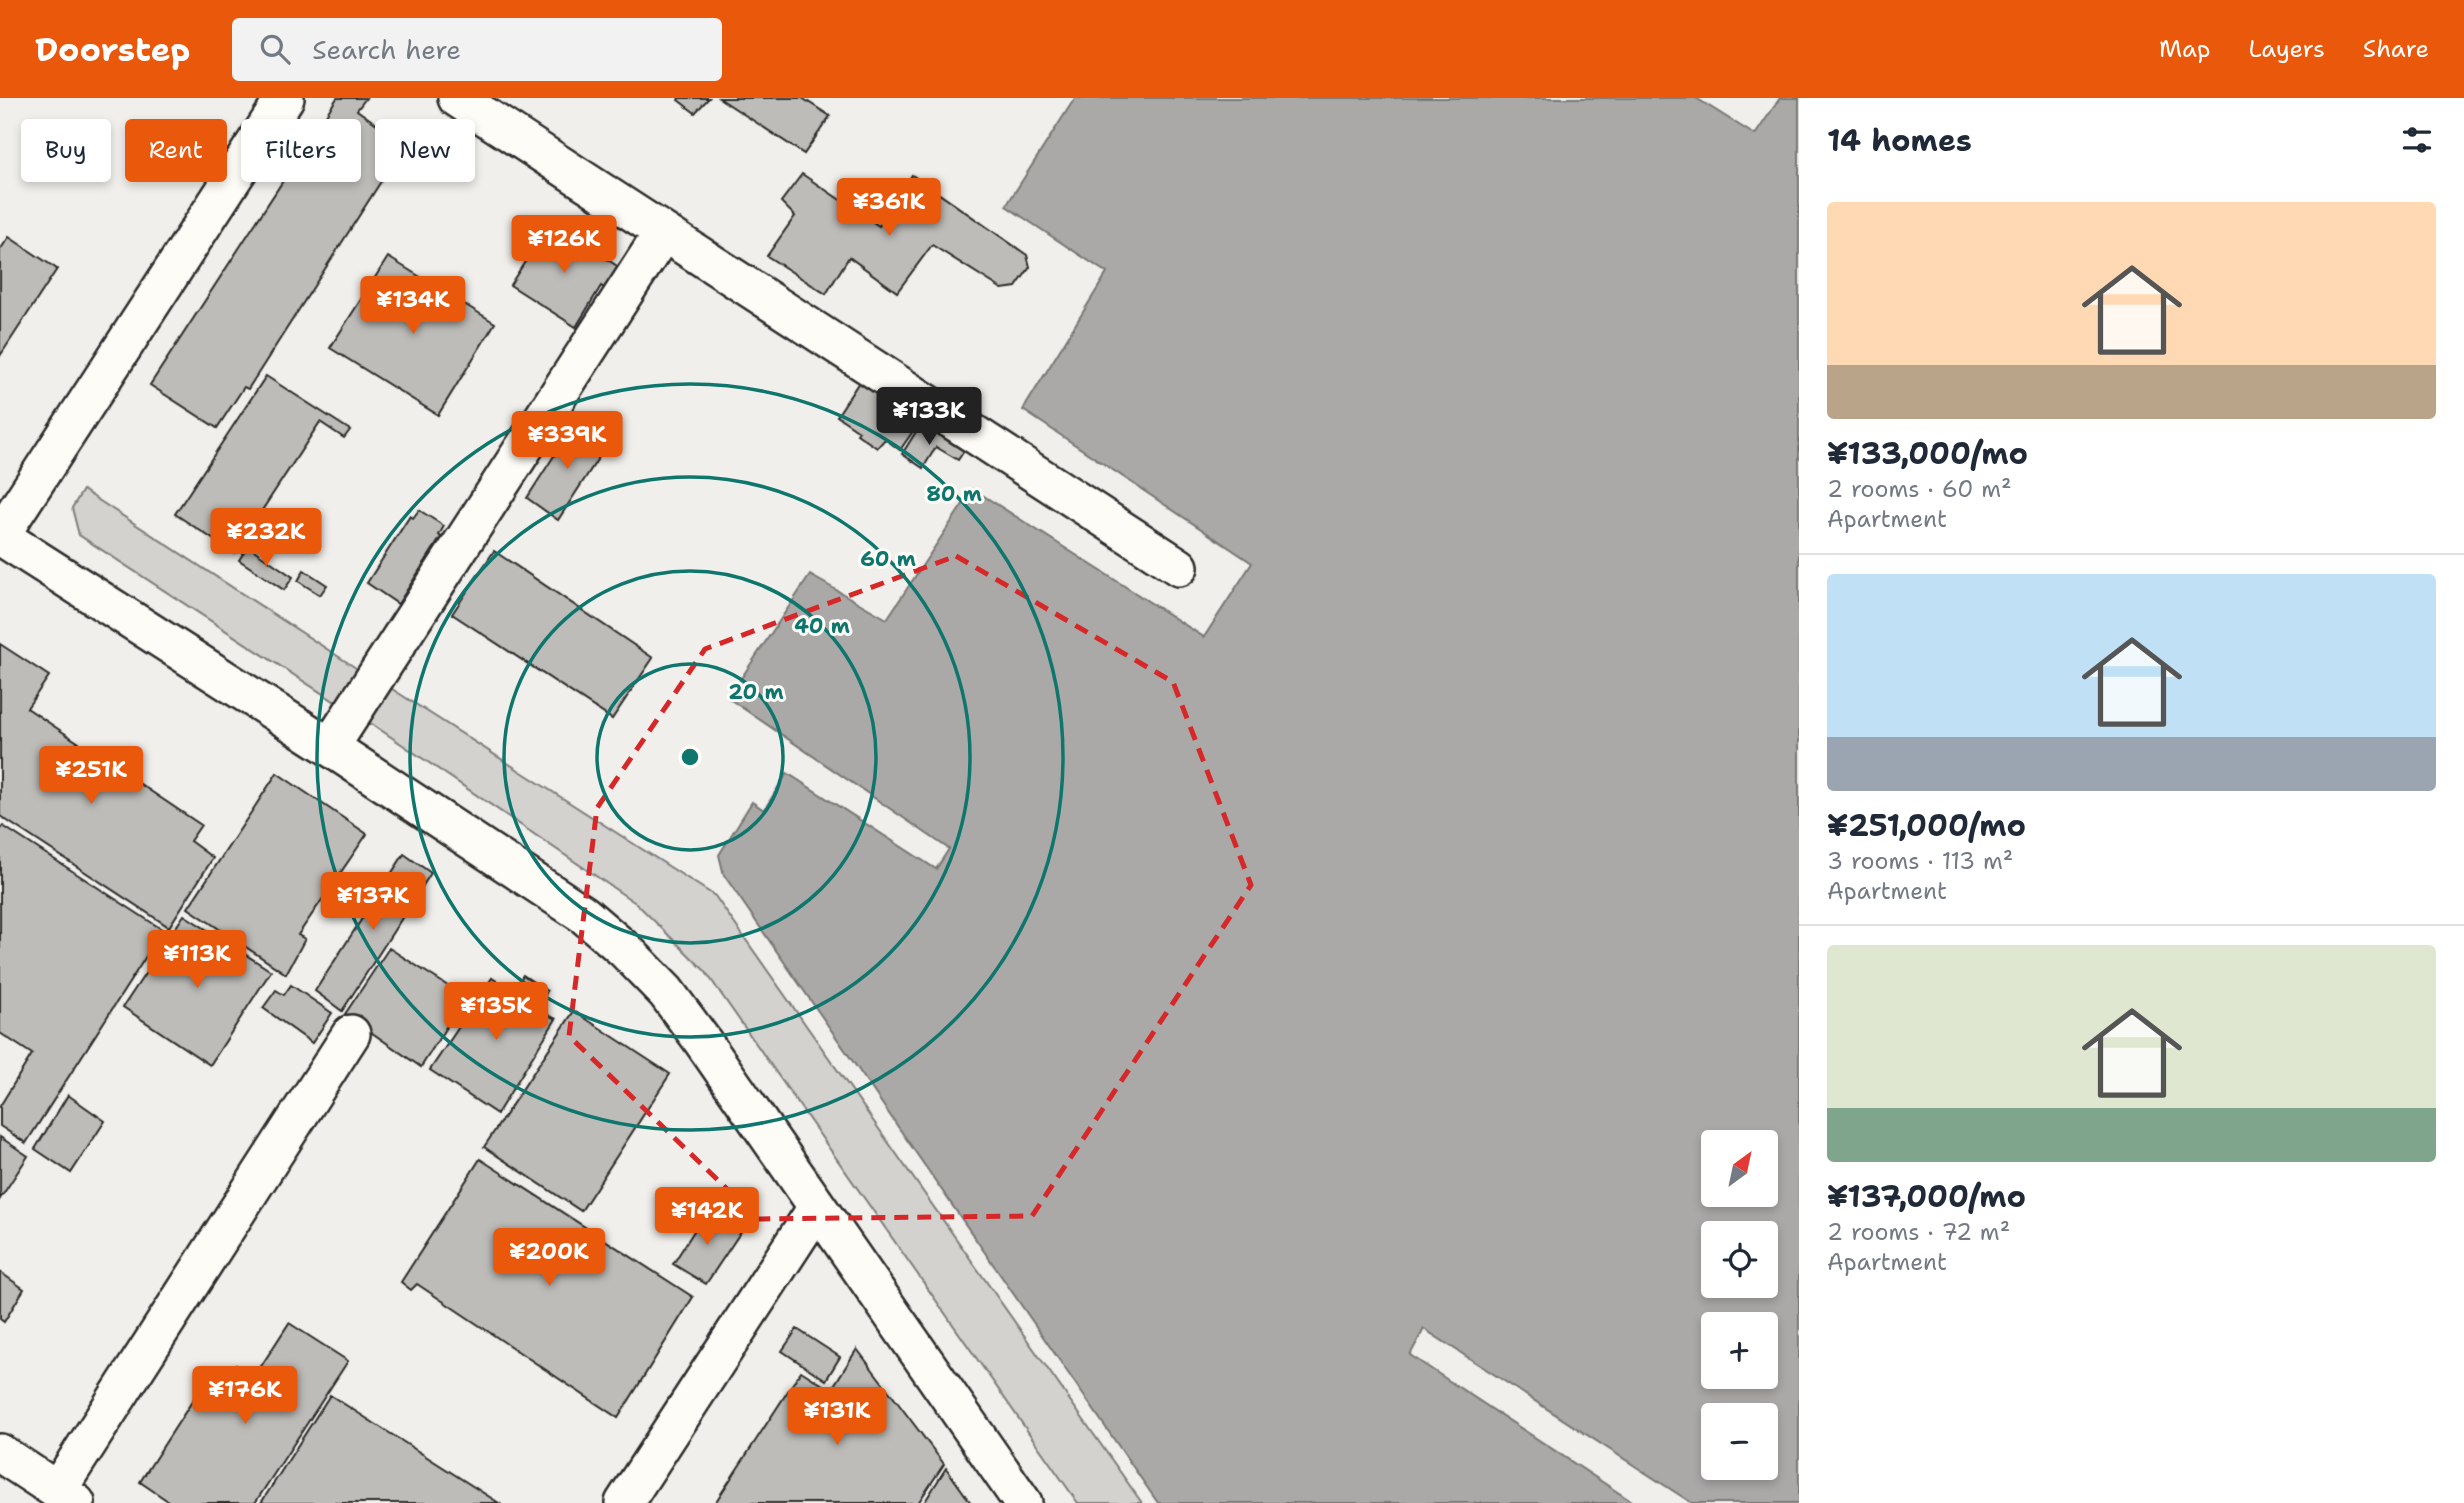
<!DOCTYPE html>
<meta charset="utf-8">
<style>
:root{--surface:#fff;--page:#f2f2f3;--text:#1f2937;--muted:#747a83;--line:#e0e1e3;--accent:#ea580c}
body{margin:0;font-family:"Shantell Sans",sans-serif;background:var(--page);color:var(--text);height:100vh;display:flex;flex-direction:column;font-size:26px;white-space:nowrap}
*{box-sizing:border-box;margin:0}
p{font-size:23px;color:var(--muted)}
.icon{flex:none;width:38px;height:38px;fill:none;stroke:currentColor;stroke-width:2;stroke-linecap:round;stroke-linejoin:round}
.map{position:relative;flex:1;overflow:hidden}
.sheet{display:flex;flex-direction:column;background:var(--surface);width:665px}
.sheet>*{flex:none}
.guide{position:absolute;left:21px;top:21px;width:665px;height:63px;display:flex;gap:14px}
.needle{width:46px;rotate:33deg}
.fabs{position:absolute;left:1701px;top:1032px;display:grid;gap:14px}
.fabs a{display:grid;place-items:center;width:77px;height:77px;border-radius:7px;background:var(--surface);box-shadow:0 4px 10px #0003;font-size:35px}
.price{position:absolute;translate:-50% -60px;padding:0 16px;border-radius:7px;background:var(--accent);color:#fff;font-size:23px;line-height:46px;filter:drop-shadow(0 2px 4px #0008)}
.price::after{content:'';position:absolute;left:50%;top:42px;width:21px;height:16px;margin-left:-10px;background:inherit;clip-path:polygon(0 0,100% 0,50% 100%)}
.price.on{background:#222;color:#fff}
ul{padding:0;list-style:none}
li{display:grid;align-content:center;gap:14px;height:371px;padding:0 28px}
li+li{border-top:2px solid var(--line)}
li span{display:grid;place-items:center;height:217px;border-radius:7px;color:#555}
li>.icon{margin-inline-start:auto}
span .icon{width:126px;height:126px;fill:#fffc;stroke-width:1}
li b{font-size:30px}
h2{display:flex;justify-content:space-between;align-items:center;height:84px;padding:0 28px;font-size:30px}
.tag{padding:0 24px;border-radius:7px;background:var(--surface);box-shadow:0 4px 10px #0003;font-size:24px;line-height:63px}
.tag.on{background:var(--accent);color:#fff}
header{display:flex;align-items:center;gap:42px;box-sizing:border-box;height:98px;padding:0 35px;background:var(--accent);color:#fff}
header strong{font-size:33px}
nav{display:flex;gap:38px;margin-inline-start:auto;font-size:24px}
.search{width:490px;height:63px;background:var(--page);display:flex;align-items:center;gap:18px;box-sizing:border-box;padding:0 24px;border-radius:7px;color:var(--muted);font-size:26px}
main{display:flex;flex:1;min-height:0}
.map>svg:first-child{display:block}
</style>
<header>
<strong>Doorstep</strong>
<div class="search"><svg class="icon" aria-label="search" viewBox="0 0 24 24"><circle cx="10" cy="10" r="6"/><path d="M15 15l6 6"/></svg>Search here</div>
<nav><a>Map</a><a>Layers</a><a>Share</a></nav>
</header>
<main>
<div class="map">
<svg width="1799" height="1405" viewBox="0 0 1799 1405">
<rect width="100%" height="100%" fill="#f0efeb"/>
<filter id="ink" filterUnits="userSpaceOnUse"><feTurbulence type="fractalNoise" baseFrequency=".0143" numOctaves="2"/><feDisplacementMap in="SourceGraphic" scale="14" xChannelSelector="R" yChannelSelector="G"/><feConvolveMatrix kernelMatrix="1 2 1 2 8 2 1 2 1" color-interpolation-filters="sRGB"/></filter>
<g filter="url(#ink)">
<g fill="#d3d2cf" stroke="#7f7e7d" stroke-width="2">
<path d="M 83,392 L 359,572 L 337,605 L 79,437 L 72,410 Z"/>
<path d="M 389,589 L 715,798 L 1142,1405 L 1078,1405 L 705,873 L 637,806 L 366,622 Z"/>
</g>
<path fill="#aaa9a7" stroke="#777775" stroke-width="2" fill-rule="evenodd" d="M 1075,0 L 1696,0 L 1755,37 L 1780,0 L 1799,0 L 1799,1405 L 1692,1405 L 1424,1231 L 1410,1257 L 1634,1405 L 1158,1405 L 724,777 L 719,757 L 752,704 L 764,712 L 787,675 L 936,771 L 949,751 L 728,600 L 810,477 L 887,521 L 973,391 L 1204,539 L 1252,465 L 1023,312 L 1107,175 L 1006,108 ZM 1713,1045 L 1766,1045 L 1766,1097 L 1713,1097 ZM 1713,1136 L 1766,1136 L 1766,1188 L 1713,1188 ZM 1713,1227 L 1766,1227 L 1766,1279 L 1713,1279 ZM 1713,1318 L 1766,1318 L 1766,1370 L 1713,1370 Z"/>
<g fill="#bdbcb8" stroke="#2b2b2b" stroke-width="2">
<path d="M 337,0 L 366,0 L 357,12 L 405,46 L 248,291 L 244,289 L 217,330 L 150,287 Z"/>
<path d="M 679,0 L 709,0 L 695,15 L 678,2 Z"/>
<path d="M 719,0 L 802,0 L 830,18 L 804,56 Z"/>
<path d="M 802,76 L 879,128 L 912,77 L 1027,157 L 1030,169 L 1016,189 L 1002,191 L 932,147 L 897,194 L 849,159 L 826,196 L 767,158 L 795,118 L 781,104 Z"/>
<path d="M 550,125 L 622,171 L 608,193 L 601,188 L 576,229 L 510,187 Z"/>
<path d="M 9,139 L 57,171 L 0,258 L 0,152 Z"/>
<path d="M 388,159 L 495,225 L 438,317 L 330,250 Z"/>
<path d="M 266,278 L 350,332 L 344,340 L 320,324 L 234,455 L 175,416 Z"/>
<path d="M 859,284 L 920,323 L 900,352 L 885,341 L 877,350 L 857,336 L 859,333 L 837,318 Z"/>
<path d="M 575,325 L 608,345 L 558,422 L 527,400 Z"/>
<path d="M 921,326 L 964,353 L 958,362 L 936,349 L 923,370 L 902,356 Z"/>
<path d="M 419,412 L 444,428 L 439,437 L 441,439 L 398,506 L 367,485 L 410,418 L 413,420 Z"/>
<path d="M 248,448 L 293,479 L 284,492 L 239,462 Z"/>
<path d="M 494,453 L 653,560 L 612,621 L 452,516 Z"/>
<path d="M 304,472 L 327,487 L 320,497 L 298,483 Z"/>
<path d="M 0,546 L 49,578 L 27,610 L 201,727 L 190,743 L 213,760 L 169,829 L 0,718 Z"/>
<path d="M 277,675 L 367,736 L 298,837 L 305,841 L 286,876 L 188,810 Z"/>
<path d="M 3,728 L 163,832 L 26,1045 L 0,1028 L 0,1008 L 32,956 L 0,935 L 0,732 Z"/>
<path d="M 404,756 L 431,775 L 342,913 L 315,893 Z"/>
<path d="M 184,817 L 271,873 L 210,967 L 123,909 Z"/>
<path d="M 389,850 L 465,899 L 421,969 L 345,916 Z"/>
<path d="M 523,877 L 547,893 L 538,912 L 556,921 L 497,1016 L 430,972 L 492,880 L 513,894 Z"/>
<path d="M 291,887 L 332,915 L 312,945 L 263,910 L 276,892 L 284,897 Z"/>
<path d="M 574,913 L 670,976 L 581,1113 L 484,1049 Z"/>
<path d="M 68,997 L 105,1023 L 71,1075 L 35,1051 Z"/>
<path d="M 0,1039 L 28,1058 L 0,1101 Z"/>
<path d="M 480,1061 L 693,1199 L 618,1320 L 417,1186 L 411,1192 L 401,1184 Z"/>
<path d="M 708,1111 L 742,1132 L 706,1186 L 673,1166 Z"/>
<path d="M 0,1174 L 24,1191 L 4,1224 L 0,1221 Z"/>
<path d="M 289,1225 L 348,1263 L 255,1405 L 171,1405 L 140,1384 L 204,1285 L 218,1294 L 236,1267 L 254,1279 Z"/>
<path d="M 797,1231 L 840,1259 L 826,1282 L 782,1253 Z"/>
<path d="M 857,1251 L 944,1366 L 918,1405 L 715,1405 L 801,1273 L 831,1292 Z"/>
<path d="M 330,1297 L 499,1405 L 261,1405 Z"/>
<path d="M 946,1370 L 971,1405 L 924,1405 Z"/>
</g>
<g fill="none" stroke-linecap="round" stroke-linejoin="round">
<defs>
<g id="minor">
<path d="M 457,0 L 1179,469"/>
<path d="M 0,438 L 330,649 L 583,816 L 625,852 L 666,894 L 701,941 L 1023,1405"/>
<path d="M 0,438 L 285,0"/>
<path d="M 330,649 L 663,135"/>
<path d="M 0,1355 L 76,1405"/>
<path d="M 57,1393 L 351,936"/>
<path d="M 624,1405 L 816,1111"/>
</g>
</defs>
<use href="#minor" stroke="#2b2b2b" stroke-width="42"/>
<use href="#minor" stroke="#fdfcf7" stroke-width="37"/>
</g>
</g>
<path fill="none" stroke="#d62828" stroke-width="5" stroke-dasharray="14 9" stroke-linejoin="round" d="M 956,458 L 1173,584 L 1251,787 L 1032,1118 L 758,1121 L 569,938 L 597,710 L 705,551 Z"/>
<g fill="none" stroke="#0f766e" stroke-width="3.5">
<circle cx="690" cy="659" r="93"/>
<circle cx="690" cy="659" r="186"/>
<circle cx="690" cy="659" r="280"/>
<circle cx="690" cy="659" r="373"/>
</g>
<circle cx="690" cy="659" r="10" fill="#0f766e" stroke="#fdfcf7" stroke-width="3.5"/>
<g font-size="21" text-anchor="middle" font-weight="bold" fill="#0f766e" stroke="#fdfcf7" stroke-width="6" stroke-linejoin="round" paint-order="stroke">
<text x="954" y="403">80 m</text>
<text x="888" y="468">60 m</text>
<text x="822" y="535">40 m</text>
<text x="756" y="601">20 m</text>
</g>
</svg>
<div class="fabs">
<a><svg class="needle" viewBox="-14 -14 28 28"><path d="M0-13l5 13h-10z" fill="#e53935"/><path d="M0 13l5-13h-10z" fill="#747a83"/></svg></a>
<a><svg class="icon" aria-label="locate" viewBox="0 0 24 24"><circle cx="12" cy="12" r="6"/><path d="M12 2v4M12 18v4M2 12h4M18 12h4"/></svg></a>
<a>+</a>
<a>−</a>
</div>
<b class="price" style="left:889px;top:140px">¥361K</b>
<b class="price" style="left:564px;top:177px">¥126K</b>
<b class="price" style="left:413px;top:238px">¥134K</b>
<b class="price on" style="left:929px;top:349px">¥133K</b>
<b class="price" style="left:567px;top:373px">¥339K</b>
<b class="price" style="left:266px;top:470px">¥232K</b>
<b class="price" style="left:91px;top:708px">¥251K</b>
<b class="price" style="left:373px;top:834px">¥137K</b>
<b class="price" style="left:197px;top:892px">¥113K</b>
<b class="price" style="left:496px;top:944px">¥135K</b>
<b class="price" style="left:707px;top:1149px">¥142K</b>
<b class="price" style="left:549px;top:1190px">¥200K</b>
<b class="price" style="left:245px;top:1328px">¥176K</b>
<b class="price" style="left:837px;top:1349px">¥131K</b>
<div class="guide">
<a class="tag">Buy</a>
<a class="tag on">Rent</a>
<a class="tag">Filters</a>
<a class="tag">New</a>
</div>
</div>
<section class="sheet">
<h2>14 homes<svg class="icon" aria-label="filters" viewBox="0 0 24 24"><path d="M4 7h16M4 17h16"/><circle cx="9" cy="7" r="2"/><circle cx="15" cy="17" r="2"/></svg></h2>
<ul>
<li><span style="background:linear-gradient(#ffd9b3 75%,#b9a48a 0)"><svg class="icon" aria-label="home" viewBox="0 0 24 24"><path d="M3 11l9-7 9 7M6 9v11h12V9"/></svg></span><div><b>¥133,000/mo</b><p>2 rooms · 60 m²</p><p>Apartment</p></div></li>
<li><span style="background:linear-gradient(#bfe0f5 75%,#9aa5b1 0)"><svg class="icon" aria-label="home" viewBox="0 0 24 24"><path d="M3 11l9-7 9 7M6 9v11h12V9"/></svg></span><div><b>¥251,000/mo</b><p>3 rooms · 113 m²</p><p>Apartment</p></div></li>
<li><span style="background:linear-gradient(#dfe7d0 75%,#7fa58c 0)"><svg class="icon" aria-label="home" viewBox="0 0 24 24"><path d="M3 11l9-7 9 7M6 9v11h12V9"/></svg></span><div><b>¥137,000/mo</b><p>2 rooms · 72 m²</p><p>Apartment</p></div></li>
</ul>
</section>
</main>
